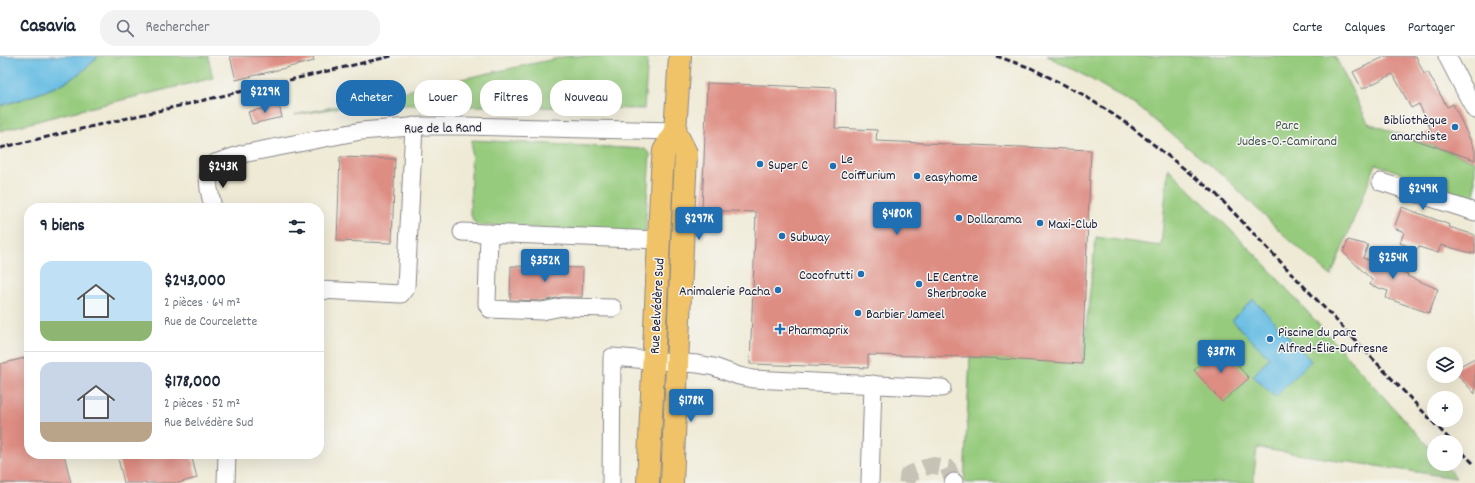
<!DOCTYPE html>
<html lang="fr">
<meta charset="utf-8">
<style>
:root{--surface:#fff;--page:#f2f2f3;--text:#1f2937;--muted:#747a83;--line:#e0e1e3;--accent:#1f6fb2}
body{margin:0;font-family:Dekko,sans-serif;background:var(--page);color:var(--text);height:100vh;display:flex;flex-direction:column;font-size:15px;white-space:nowrap}
*{box-sizing:border-box;margin:0}
p{font-size:13px;color:var(--muted)}
.icon{flex:none;width:22px;height:22px;fill:none;stroke:currentColor;stroke-width:2;stroke-linecap:round;stroke-linejoin:round}
.map{position:relative;flex:1;overflow:hidden}
.panel{position:absolute;left:24px;top:147px;width:300px;height:256px;display:flex;flex-direction:column;background:var(--surface);border-radius:16px;box-shadow:0 4px 16px #0002}
.panel>*{flex:none}
.hud{position:absolute;left:336px;top:24px;width:380px;height:36px;display:flex;gap:8px}
.tools{position:absolute;left:1427px;top:291px;display:grid;gap:8px}
.tools a{display:grid;place-items:center;width:36px;height:36px;border-radius:50%;background:var(--surface);box-shadow:0 4px 16px #0002;font-size:20px}
.price{position:absolute;translate:-50% -34px;padding:0 9px;border-radius:4px;background:var(--accent);color:#fff;font-size:13px;line-height:26px;filter:drop-shadow(0 1px 2px #0008)}
.price::after{content:'';position:absolute;left:50%;top:24px;width:12px;height:9px;margin-left:-6px;background:inherit;clip-path:polygon(0 0,100% 0,50% 100%)}
.price.current{background:#222;color:#fff}
ul{padding:0;list-style:none}
li{display:flex;align-items:center;gap:12px;height:100px;padding:0 16px}
li+li{border-top:1px solid var(--line)}
li span{display:grid;place-items:center;flex:none;width:112px;height:80px;border-radius:12px;color:#555}
li>.icon{margin-inline-start:auto}
span .icon{width:48px;height:48px;fill:#fffc;stroke-width:1}
li b{font-size:17px}
h2{display:flex;justify-content:space-between;align-items:center;height:48px;padding:0 16px;font-size:17px}
.pill{padding:0 14px;border-radius:16px;background:var(--surface);box-shadow:0 4px 16px #0002;font-size:14px;line-height:36px}
.pill.current{background:var(--accent);color:#fff}
header{display:flex;align-items:center;gap:24px;box-sizing:border-box;height:56px;padding:0 20px;background:var(--surface);border-bottom:1px solid var(--line)}
header strong{font-size:19px}
nav{display:flex;gap:22px;margin-inline-start:auto;font-size:14px}
.search{width:280px;height:36px;background:var(--page);display:flex;align-items:center;gap:10px;box-sizing:border-box;padding:0 14px;border-radius:16px;color:var(--muted);font-size:15px}
.map>svg:first-child{display:block}
</style>
<header>
<strong>Casavia</strong>
<div class="search"><svg class="icon" aria-label="search" viewBox="0 0 24 24"><circle cx="10" cy="10" r="6"/><path d="M15 15l6 6"/></svg>Rechercher</div>
<nav><a>Carte</a><a>Calques</a><a>Partager</a></nav>
</header>
<div class="map">
<svg width="1475" height="427" viewBox="0 0 1475 427">
<rect width="100%" height="100%" fill="#f6f6f2"/>
<filter id="ink" filterUnits="userSpaceOnUse"><feTurbulence type="fractalNoise" baseFrequency=".025" numOctaves="2"/><feDisplacementMap in="SourceGraphic" scale="8" xChannelSelector="R" yChannelSelector="G"/><feConvolveMatrix kernelMatrix="1 2 1 2 8 2 1 2 1" color-interpolation-filters="sRGB"/></filter>
<filter id="wash" filterUnits="userSpaceOnUse"><feTurbulence type="fractalNoise" baseFrequency=".012" numOctaves="4" result="noise"/><feDisplacementMap in="SourceGraphic" scale="16" xChannelSelector="R" yChannelSelector="G"/><feGaussianBlur stdDeviation="0.9" result="paint"/><feColorMatrix in="noise" values="0 0 0 0 0 0 0 0 0 0 0 0 0 0 0 0 0 1.4 0 .05"/><feComposite in="paint" operator="in"/></filter>
<g filter="url(#wash)">
<rect width="100%" height="100%" fill="#efead5"/>
<g fill="#96cb7d" stroke="#5c765c">
<path d="M 98,0 L 208,0 L 213,22 L 68,57 L 0,75 L 0,50 C 34,39 75,29 98,0 Z"/>
<path d="M 568,0 L 648,0 L 644,53 L 360,48 L 295,59 Z"/>
<path d="M 1047,0 L 1335,0 L 1368,67 L 1475,105 L 1475,144 L 1376,108 L 1331,220 L 1284,179 L 1229,125 L 1137,50 L 1087,21 Z"/>
<path d="M 472,84 L 645,93 L 650,98 L 645,177 L 479,169 L 474,166 L 470,157 Z"/>
<path d="M 1168,112 L 1259,202 L 1434,397 L 1434,408 L 1444,408 L 1456,422 L 1257,392 L 1253,427 L 964,427 L 970,301 L 1082,307 L 1096,181 L 1161,190 Z"/>
</g>
<g fill="#67bde3" stroke="#44708f">
<path d="M 0,0 L 98,0 C 75,29 34,39 0,50 Z"/>
<path d="M 1253,243 L 1311,305 L 1275,341 L 1253,320 L 1269,302 L 1232,264 Z"/>
</g>
<g id="blocks">
<g fill="#de8d83">
<path d="M 230,0 L 313,0 L 314,5 L 236,24 Z"/>
<path d="M 1386,0 L 1416,0 L 1424,18 L 1428,16 L 1447,51 L 1453,48 L 1475,94 L 1475,104 L 1413,83 L 1431,74 L 1419,48 L 1411,52 L 1393,18 L 1362,33 L 1353,16 Z"/>
<path d="M 707,27 L 836,32 L 835,72 L 877,74 L 876,85 L 1091,94 L 1082,308 L 970,301 L 868,299 L 868,312 L 750,308 L 756,156 L 702,154 Z"/>
<path d="M 279,49 L 282,61 L 252,68 L 248,56 Z"/>
<path d="M 340,101 L 395,103 L 392,187 L 337,185 Z"/>
<path d="M 1402,151 L 1450,169 L 1449,171 L 1475,179 L 1475,198 L 1441,189 L 1438,197 L 1419,191 L 1418,194 L 1400,187 L 1404,176 L 1394,172 Z"/>
<path d="M 1348,184 L 1368,189 L 1363,202 L 1408,218 L 1407,220 L 1438,233 L 1429,257 L 1386,242 L 1388,235 L 1370,229 L 1372,224 L 1343,196 Z"/>
<path d="M 511,210 L 583,212 L 582,241 L 562,241 L 541,245 L 510,244 Z"/>
<path d="M 1220,291 L 1249,322 L 1222,346 L 1194,314 Z"/>
<path d="M 29,301 L 29,398 L 64,398 L 71,427 L 0,427 L 0,308 Z"/>
<path d="M 1475,302 L 1475,338 L 1456,317 L 1456,312 Z"/>
<path d="M 117,398 L 191,398 L 197,422 L 178,427 L 124,427 Z"/>
</g>
</g>
</g>
<g filter="url(#ink)">
<use href="#blocks" fill-opacity="0" stroke="#888688" stroke-width="1"/>
<g fill="none" stroke-linecap="round" stroke-linejoin="round">
<path stroke="#c6c2b6" stroke-width="17" stroke-dasharray="17 8" stroke-linecap="butt" d="M 907,427 L 908,419 L 931,409 L 948,412 L 954,426"/>
<defs>
<g id="minor">
<path d="M 1447,0 L 1475,54"/>
<path d="M 1381,126 L 1475,156"/>
<path d="M 213,152 L 209,133 L 208,122 L 209,113 L 215,107 L 242,98 L 361,75 L 422,70 L 465,70 L 675,75"/>
<path d="M 462,176 L 659,184"/>
<path d="M 489,177 L 487,248 L 490,253 L 542,255 L 562,251 L 613,252"/>
<path d="M 319,234 L 401,238 L 406,231 L 414,70"/>
<path d="M 226,427 L 227,398"/>
<path d="M 611,427 L 612,301 L 697,308 L 714,311 L 739,320 L 753,323 L 942,332"/>
<path d="M 870,427 L 873,328"/>
<path d="M 953,427 L 954,426"/>
</g>
<g id="major">
<path d="M 648,427 L 662,115 L 664,95 L 675,75 L 680,0"/>
<path d="M 672,427 L 686,97 L 675,75"/>
</g>
</defs>
<use href="#minor" stroke="#888688" stroke-width="19"/>
<use href="#major" stroke="#888688" stroke-width="24"/>
<use href="#minor" stroke="#fff" stroke-width="17"/>
<use href="#major" stroke="#f0c369" stroke-width="22"/>
<g stroke="#22223b" stroke-width="3" stroke-dasharray="6 3" stroke-linecap="butt">
<path d="M 996,0 L 1031,12 L 1082,38 L 1129,69 L 1216,138 L 1452,386"/>
<path d="M 0,92 L 392,0"/>
<path d="M 1456,390 L 1475,409"/>
</g>
</g>
</g>
<g fill="#1f6fb2" stroke="#f6f6f2" stroke-width="1.5">
<circle cx="1455" cy="71" r="4"/>
<circle cx="760" cy="108" r="4"/>
<circle cx="833" cy="110" r="4"/>
<circle cx="917" cy="120" r="4"/>
<circle cx="959" cy="162" r="4"/>
<circle cx="1040" cy="167" r="4"/>
<circle cx="782" cy="180" r="4"/>
<circle cx="861" cy="218" r="4"/>
<circle cx="919" cy="228" r="4"/>
<circle cx="778" cy="234" r="4"/>
<circle cx="858" cy="257" r="4"/>
<path d="M778 267h4v4h4v4h-4v4h-4v-4h-4v-4h4z"/>
<circle cx="1270" cy="283" r="4"/>
</g>
<g text-anchor="middle" stroke-width="3" stroke-linejoin="round" paint-order="stroke">
<g font-size="14" fill="#22223b" stroke="#f6f6f2" text-anchor="start">
<text x="1447" y="68" text-anchor="end">Bibliothèque<tspan x="1447" dy="16">anarchiste</tspan></text>
<text x="841" y="107">Le<tspan x="841" dy="16">Coiffurium</tspan></text>
<text x="768" y="113">Super C</text>
<text x="925" y="125">easyhome</text>
<text x="967" y="167">Dollarama</text>
<text x="1048" y="172">Maxi-Club</text>
<text x="790" y="185">Subway</text>
<text x="853" y="223" text-anchor="end">Cocofrutti</text>
<text x="927" y="225">LE Centre<tspan x="927" dy="16">Sherbrooke</tspan></text>
<text x="770" y="239" text-anchor="end">Animalerie Pacha</text>
<text x="866" y="262">Barbier Jameel</text>
<text x="788" y="278">Pharmaprix</text>
<text x="1278" y="280">Piscine du parc<tspan x="1278" dy="16">Alfred-Élie-Dufresne</tspan></text>
</g>
<g font-size="14" fill="#45554f" stroke="#f6f6f2">
<text x="1287" y="73">Parc<tspan x="1287" dy="16">Judes-O.-Camirand</tspan></text>
</g>
<g font-size="14" fill="#22223b" stroke="#f6f6f2">
<text transform="translate(443 71) rotate(-1)" y="5">Rue de la Rand</text>
<text transform="translate(656 250) rotate(-87)" y="5">Rue Belvédère Sud</text>
</g>
</g>
</svg>
<div class="tools">
<a><svg class="icon" aria-label="layers" viewBox="0 0 24 24"><path d="M12 4l9 5-9 5-9-5zM3 14l9 5 9-5"/></svg></a>
<a>+</a>
<a>−</a>
</div>
<b class="price" style="left:265px;top:58px">$229K</b>
<b class="price current" style="left:223px;top:133px">$243K</b>
<b class="price" style="left:1423px;top:155px">$249K</b>
<b class="price" style="left:897px;top:180px">$480K</b>
<b class="price" style="left:699px;top:185px">$297K</b>
<b class="price" style="left:1393px;top:224px">$254K</b>
<b class="price" style="left:545px;top:227px">$352K</b>
<b class="price" style="left:1221px;top:318px">$387K</b>
<b class="price" style="left:691px;top:367px">$178K</b>
<div class="hud">
<a class="pill current">Acheter</a>
<a class="pill">Louer</a>
<a class="pill">Filtres</a>
<a class="pill">Nouveau</a>
</div>
<section class="panel">
<h2>9 biens<svg class="icon" aria-label="filters" viewBox="0 0 24 24"><path d="M4 7h16M4 17h16"/><circle cx="9" cy="7" r="2"/><circle cx="15" cy="17" r="2"/></svg></h2>
<ul>
<li><span style="background:linear-gradient(#bfe0f5 75%,#8fb573 0)"><svg class="icon" aria-label="home" viewBox="0 0 24 24"><path d="M3 11l9-7 9 7M6 9v11h12V9"/></svg></span><div><b>$243,000</b><p>2 pièces · 64 m²</p><p>Rue de Courcelette</p></div></li>
<li><span style="background:linear-gradient(#c9d6e8 75%,#b9a48a 0)"><svg class="icon" aria-label="home" viewBox="0 0 24 24"><path d="M3 11l9-7 9 7M6 9v11h12V9"/></svg></span><div><b>$178,000</b><p>2 pièces · 52 m²</p><p>Rue Belvédère Sud</p></div></li>
</ul>
</section>
</div>
